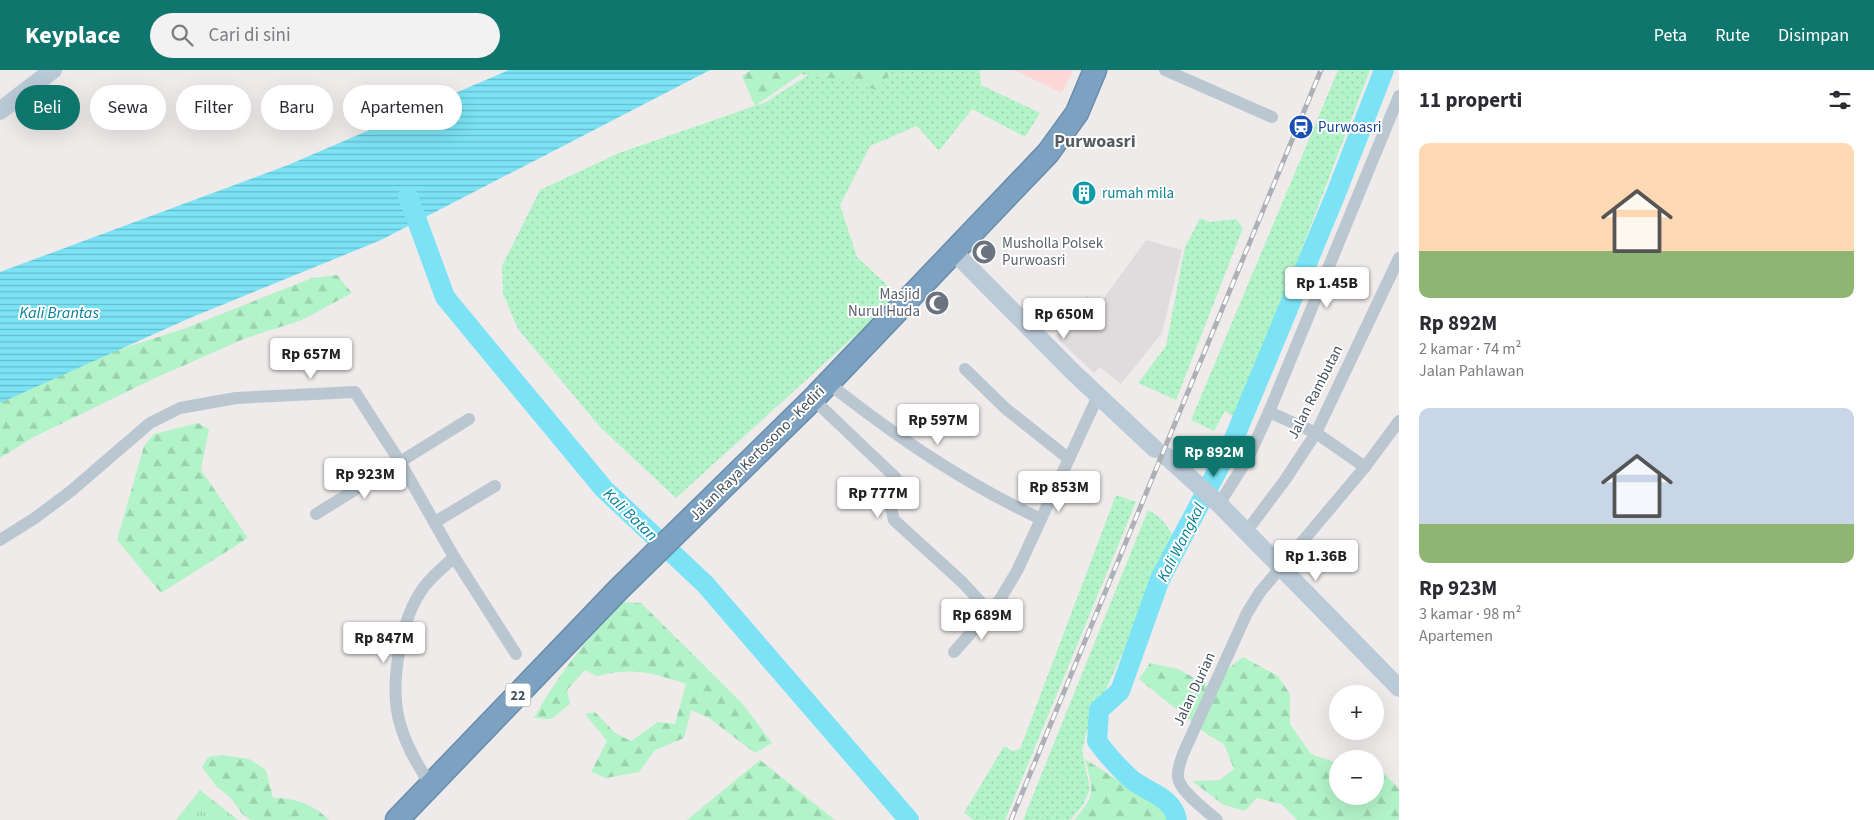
<!DOCTYPE html>
<html lang="id">
<meta charset="utf-8">
<style>
:root{--surface:#fff;--page:#f2f2f3;--text:#2b2b33;--muted:#7c7c81;--accent:#0f766e}
body{margin:0;font-family:"Source Sans 3",sans-serif;background:var(--page);color:var(--text);height:100vh;display:flex;flex-direction:column;font-size:19px;white-space:nowrap}
*{box-sizing:border-box;margin:0}
p{font-size:16px;color:var(--muted)}
.icon{flex:none;width:28px;height:28px;fill:none;stroke:currentColor;stroke-width:2;stroke-linecap:round;stroke-linejoin:round}
.map{position:relative;flex:1;overflow:hidden}
.drawer{display:flex;flex-direction:column;background:var(--surface);width:475px}
.drawer>*{flex:none}
.banner{position:absolute;left:15px;top:15px;width:475px;height:45px;display:flex;gap:10px}
.tools{position:absolute;left:1329px;top:615px;display:grid;gap:10px}
.tools a{display:grid;place-items:center;width:55px;height:55px;border-radius:50%;background:var(--surface);box-shadow:0 5px 20px #0002;font-size:25px}
.price{position:absolute;translate:-50% -42px;padding:0 11px;border-radius:5px;background:#fff;color:#222;font-size:16px;line-height:32px;filter:drop-shadow(0 1px 2px #0008)}
.price::after{content:'';position:absolute;left:50%;top:30px;width:15px;height:11px;margin-left:-8px;background:inherit;clip-path:polygon(0 0,100% 0,50% 100%)}
.price.on{background:var(--accent);color:#fff}
ul{padding:0;list-style:none}
li{display:grid;align-content:center;gap:10px;height:265px;padding:0 20px}
li span{display:grid;place-items:center;height:155px;border-radius:10px;color:#555}
li>.icon{margin-inline-start:auto}
span .icon{width:90px;height:90px;fill:#fffc;stroke-width:1}
li b{font-size:21px}
h2{display:flex;justify-content:space-between;align-items:center;height:60px;padding:0 20px;font-size:21px}
.pill{padding:0 18px;border-radius:22px;background:var(--surface);box-shadow:0 5px 20px #0002;font-size:18px;line-height:45px}
.pill.on{background:var(--accent);color:#fff}
header{display:flex;align-items:center;gap:30px;box-sizing:border-box;height:70px;padding:0 25px;background:var(--accent);color:#fff}
header strong{font-size:24px}
nav{display:flex;gap:28px;margin-inline-start:auto;font-size:18px}
.search{width:350px;height:45px;background:var(--page);display:flex;align-items:center;gap:12px;box-sizing:border-box;padding:0 18px;border-radius:28px;color:var(--muted);font-size:19px}
main{display:flex;flex:1;min-height:0}
.map>svg:first-child{display:block}
</style>
<header>
<strong>Keyplace</strong>
<div class="search"><svg class="icon" aria-label="search" viewBox="0 0 24 24"><circle cx="10" cy="10" r="6"/><path d="M15 15l6 6"/></svg>Cari di sini</div>
<nav><a>Peta</a><a>Rute</a><a>Disimpan</a></nav>
</header>
<main>
<div class="map">
<svg width="1399" height="750" viewBox="0 0 1399 750">
<defs>
<pattern id="grass-dots" width="8" height="8" patternUnits="userSpaceOnUse" patternTransform="scale(1.25)"><rect width="8" height="8" fill="#b3f3c8"/><path d="M2 2h.1M6 6h.1" fill="none" stroke="#9bd2ae" stroke-width="1.8" stroke-linecap="round"/></pattern>
<pattern id="forest-firs" width="22" height="20" patternUnits="userSpaceOnUse" patternTransform="scale(1.25)"><rect width="22" height="20" fill="#b3f3c8"/><path d="M5 1l3.5 6h-7zM16 11l3.5 6h-7z" fill="#9bd2ae"/></pattern>
<pattern id="park-tufts" width="24" height="20" patternUnits="userSpaceOnUse" patternTransform="scale(1.25)"><rect width="24" height="20" fill="#b3f3c8"/><path d="M3 7l-1-3M5 7V3M7 7l1-3M15 17l-1-3M17 17v-4M19 17l1-3" fill="none" stroke="#9bd2ae"/></pattern>
<pattern id="water-rules" width="6" height="5" patternUnits="userSpaceOnUse" patternTransform="scale(1.25)"><rect width="6" height="5" fill="#7be3f5"/><path d="M0 2.5h6" fill="none" stroke="#66bac9"/></pattern>
</defs>
<rect width="100%" height="100%" fill="#efebeb"/>
<path fill="#e0dcdd" d="M 1146,170 L 1182,180 L 1162,263 L 1121,314 L 1100,297 L 1094,303 L 1055,266 L 1087,226 L 1099,235 Z"/>
<path fill="#fdd7d6" d="M 1014,0 L 1073,0 L 1062,23 Z"/>
<g fill="url(#grass-dots)">
<path d="M 816,0 L 980,0 L 981,15 L 1040,43 L 1025,67 L 972,39 L 939,81 L 917,56 L 870,76 L 840,135 L 857,187 L 899,226 L 676,428 L 601,358 L 518,259 L 503,224 L 502,196 L 540,120 L 619,83 L 766,32 Z"/>
<path d="M 1338,0 L 1370,0 L 1237,349 L 1225,341 L 1214,361 L 1191,350 Z"/>
<path d="M 1200,148 L 1210,152 L 1236,149 L 1243,158 L 1176,330 L 1138,313 L 1166,276 L 1185,177 Z"/>
<path d="M 1116,425 L 1136,432 L 1005,750 L 974,750 L 964,743 L 1004,676 L 1012,681 L 1020,679 Z"/>
<path d="M 1148,440 C 1161,446 1167,456 1175,468 L 1086,663 L 1082,681 L 1090,719 L 1083,735 L 1070,750 L 1023,750 Z"/>
</g>
<g fill="url(#forest-firs)">
<path d="M 751,0 L 893,0 L 876,20 L 846,10 L 801,4 L 755,36 L 742,6 Z"/>
<path d="M 337,205 L 352,223 L 302,250 L 246,268 L 153,309 L 34,367 L 0,388 L 0,318 L 186,258 L 312,208 Z"/>
<path d="M 198,353 L 209,359 L 201,400 L 248,468 L 161,523 L 117,470 L 144,376 L 154,364 Z"/>
<path d="M 624,532 L 641,533 L 742,633 L 772,673 L 755,683 L 709,648 L 691,640 L 684,668 L 655,680 L 639,702 L 606,708 L 591,702 L 607,671 L 585,644 L 595,642 L 615,663 L 631,671 L 658,652 L 675,654 L 686,614 C 651,602 634,597 597,606 L 585,600 L 567,620 L 570,634 L 551,649 L 534,648 C 561,601 585,570 624,532 Z"/>
<path d="M 1243,587 L 1278,606 L 1290,624 L 1290,654 L 1311,684 L 1337,693 L 1338,726 L 1375,726 L 1375,697 L 1380,699 L 1399,719 L 1399,750 L 1297,750 L 1281,734 L 1257,728 L 1245,741 L 1224,735 L 1192,711 L 1220,710 L 1234,699 L 1224,674 L 1208,665 L 1139,609 L 1150,593 L 1178,599 L 1207,615 Z"/>
<path d="M 223,685 L 249,689 L 266,700 L 273,728 C 296,728 313,734 329,750 L 251,750 L 243,745 L 231,728 L 216,716 L 202,697 L 208,687 Z"/>
<path d="M 1085,689 L 1179,750 L 1074,750 C 1097,724 1093,721 1085,689 Z"/>
<path d="M 760,690 L 835,750 L 687,750 Z"/>
</g>
<path fill="url(#park-tufts)" d="M 200,720 L 238,750 L 176,750 Z"/>
<path fill="url(#water-rules)" d="M 509,0 L 710,0 L 381,170 L 190,248 L 0,333 L 0,202 L 288,95 Z"/>
<g fill="none" stroke-linecap="round" stroke-linejoin="round">
<g stroke="#7be3f5" stroke-width="20">
<path d="M 408,126 L 445,227 L 482,272 L 604,419 L 705,514 L 909,750"/>
<path d="M 1177,750 C 1173,727 1147,722 1131,709 C 1118,697 1107,685 1097,671 L 1099,640 L 1120,621 L 1160,509 L 1233,371 L 1335,126 L 1384,0"/>
</g>
<defs>
<path id="highway" d="M 397,750 L 619,519 L 813,329 L 1048,83 L 1077,43 L 1095,0"/>
</defs>
<use href="#highway" stroke="#688dad" stroke-width="25"/>
<g stroke="#bac7d0" stroke-width="12">
<path d="M 1165,0 L 1272,47"/>
<path d="M 965,299 L 1005,338 L 1069,389"/>
<path d="M 828,313 C 897,367 962,412 1041,449"/>
<path d="M 813,329 L 896,408 L 898,413 L 890,434 L 894,450 L 962,512 L 990,542"/>
<path d="M 1365,397 L 1399,351"/>
<path d="M 1219,434 L 1248,388 L 1269,342 L 1399,26"/>
<path d="M 316,444 L 469,349"/>
<path d="M 435,452 L 495,416"/>
<path d="M 1246,462 L 1285,410 L 1316,363 L 1399,188"/>
<path d="M 0,470 L 35,448 L 71,421 L 150,353 L 180,338 L 236,328 L 355,322 L 400,392 L 454,487 L 516,584"/>
<path d="M 954,582 L 999,531 L 1017,501 L 1098,326"/>
<path d="M 430,714 C 418,696 407,678 401,657 C 388,618 400,549 424,517 C 432,506 444,497 454,487"/>
<path d="M 1217,750 C 1207,741 1179,721 1178,707 C 1177,699 1181,691 1183,684 L 1247,543 L 1260,522 L 1365,397 L 1316,363 L 1269,342"/>
</g>
<g stroke="#bbcad7" stroke-width="18">
<path d="M 0,41 L 53,0"/>
<path d="M 954,182 L 1074,303 L 1155,379"/>
<path d="M 1166,386 L 1219,434 L 1399,618"/>
</g>
<use href="#highway" stroke="#7da2c1" stroke-width="22"/>
<defs>
<path id="rail" d="M 1011,750 L 1321,0"/>
</defs>
<use href="#rail" stroke="#adb1b7" stroke-width="5"/>
<use href="#rail" stroke="#fff" stroke-width="3" stroke-dasharray="9" stroke-linecap="butt"/>
</g>
<defs>
<symbol id="station-disc" viewBox="-11 -11 22 22"><circle r="9.5" fill="#1a4fb4" stroke="#fff"/><path d="M-3-6H3Q5-6 5-4V2Q5 4 3 4L4.5 6H3L1.5 4h-3L-3 6H-4.5L-3 4Q-5 4-5 2V-4Q-5-6-3-6ZM-3.5-4v3h7v-3ZM-3.5 1v1.5H-2V1ZM2 1v1.5H3.5V1Z" fill="#fff"/></symbol>
<symbol id="building-disc" viewBox="-11 -11 22 22"><circle r="9.5" fill="#0f9aa8" stroke="#fff"/><path d="M-4-6H4V6H1V3H-1V6H-4ZM-2.5-4.3h1.7v1.8h-1.7ZM.8-4.3h1.7v1.8H.8ZM-2.5-1h1.7V.8h-1.7ZM.8-1h1.7V.8H.8Z" fill="#fff"/></symbol>
<symbol id="mosque-disc" viewBox="-11 -11 22 22"><circle r="9.5" fill="#6b7280" stroke="#fff"/><path d="M3.5-4.9A6 6 0 1 0 3.5 4.9A5 5 0 1 1 3.5-4.9Z" fill="#fff"/></symbol>
</defs>
<g fill-rule="evenodd">
<use href="#station-disc" x="1287" y="43" width="28" height="28"/>
<use href="#building-disc" x="1070" y="109" width="28" height="28"/>
<use href="#mosque-disc" x="970" y="168" width="28" height="28"/>
<use href="#mosque-disc" x="923" y="219" width="28" height="28"/>
</g>
<g text-anchor="middle" stroke-width="4" stroke-linejoin="round" paint-order="stroke">
<rect fill="#fff" stroke="#7b848c" stroke-width="1" x="505.5" y="613.5" width="25" height="23" rx="4"/>
<g font-size="14" font-weight="bold" fill="#42505b">
<text x="518" y="630">22</text>
</g>
<g font-size="15" fill="#164399" stroke="#fff" text-anchor="start">
<text x="1318" y="62">Purwoasri</text>
</g>
<g font-size="15" fill="#0d838f" stroke="#fff" text-anchor="start">
<text x="1102" y="128">rumah mila</text>
</g>
<g font-size="15" fill="#5b616d" stroke="#fff" text-anchor="start">
<text x="1002" y="178">Musholla Polsek<tspan x="1002" dy="17">Purwoasri</tspan></text>
<text x="920" y="229" text-anchor="end">Masjid<tspan x="920" dy="17">Nurul Huda</tspan></text>
</g>
<g font-size="15" fill="#42505b" stroke="#fff">
<text transform="translate(1315 322) rotate(-63)" y="5">Jalan Rambutan</text>
<text transform="translate(757 383) rotate(-45)" y="5">Jalan Raya Kertosono - Kediri</text>
<text transform="translate(1194 619) rotate(-65)" y="5">Jalan Durian</text>
</g>
<g font-size="16" font-style="italic" fill="#038198" stroke="#fff">
<text x="59" y="248">Kali Brantas</text>
<text transform="translate(631 444) rotate(44)" y="6">Kali Batan</text>
<text transform="translate(1180 472) rotate(-63)" y="6">Kali Wangkal</text>
</g>
<g font-size="18" font-weight="bold" fill="#575c61" stroke="#fff">
<text x="1095" y="77">Purwoasri</text>
</g>
</g>
</svg>
<div class="tools">
<a>+</a>
<a>−</a>
</div>
<b class="price" style="left:1327px;top:239px">Rp 1.45B</b>
<b class="price" style="left:1064px;top:270px">Rp 650M</b>
<b class="price" style="left:311px;top:310px">Rp 657M</b>
<b class="price" style="left:938px;top:376px">Rp 597M</b>
<b class="price on" style="left:1214px;top:408px">Rp 892M</b>
<b class="price" style="left:365px;top:430px">Rp 923M</b>
<b class="price" style="left:1059px;top:443px">Rp 853M</b>
<b class="price" style="left:878px;top:449px">Rp 777M</b>
<b class="price" style="left:1316px;top:512px">Rp 1.36B</b>
<b class="price" style="left:982px;top:571px">Rp 689M</b>
<b class="price" style="left:384px;top:594px">Rp 847M</b>
<div class="banner">
<a class="pill on">Beli</a>
<a class="pill">Sewa</a>
<a class="pill">Filter</a>
<a class="pill">Baru</a>
<a class="pill">Apartemen</a>
</div>
</div>
<section class="drawer">
<h2>11 properti<svg class="icon" aria-label="filters" viewBox="0 0 24 24"><path d="M4 7h16M4 17h16"/><circle cx="9" cy="7" r="2"/><circle cx="15" cy="17" r="2"/></svg></h2>
<ul>
<li><span style="background:linear-gradient(#ffd9b3 70%,#8fb573 0)"><svg class="icon" aria-label="home" viewBox="0 0 24 24"><path d="M3 11l9-7 9 7M6 9v11h12V9"/></svg></span><div><b>Rp 892M</b><p>2 kamar · 74 m²</p><p>Jalan Pahlawan</p></div></li>
<li><span style="background:linear-gradient(#c9d6e8 75%,#8fb573 0)"><svg class="icon" aria-label="home" viewBox="0 0 24 24"><path d="M3 11l9-7 9 7M6 9v11h12V9"/></svg></span><div><b>Rp 923M</b><p>3 kamar · 98 m²</p><p>Apartemen</p></div></li>
</ul>
</section>
</main>
